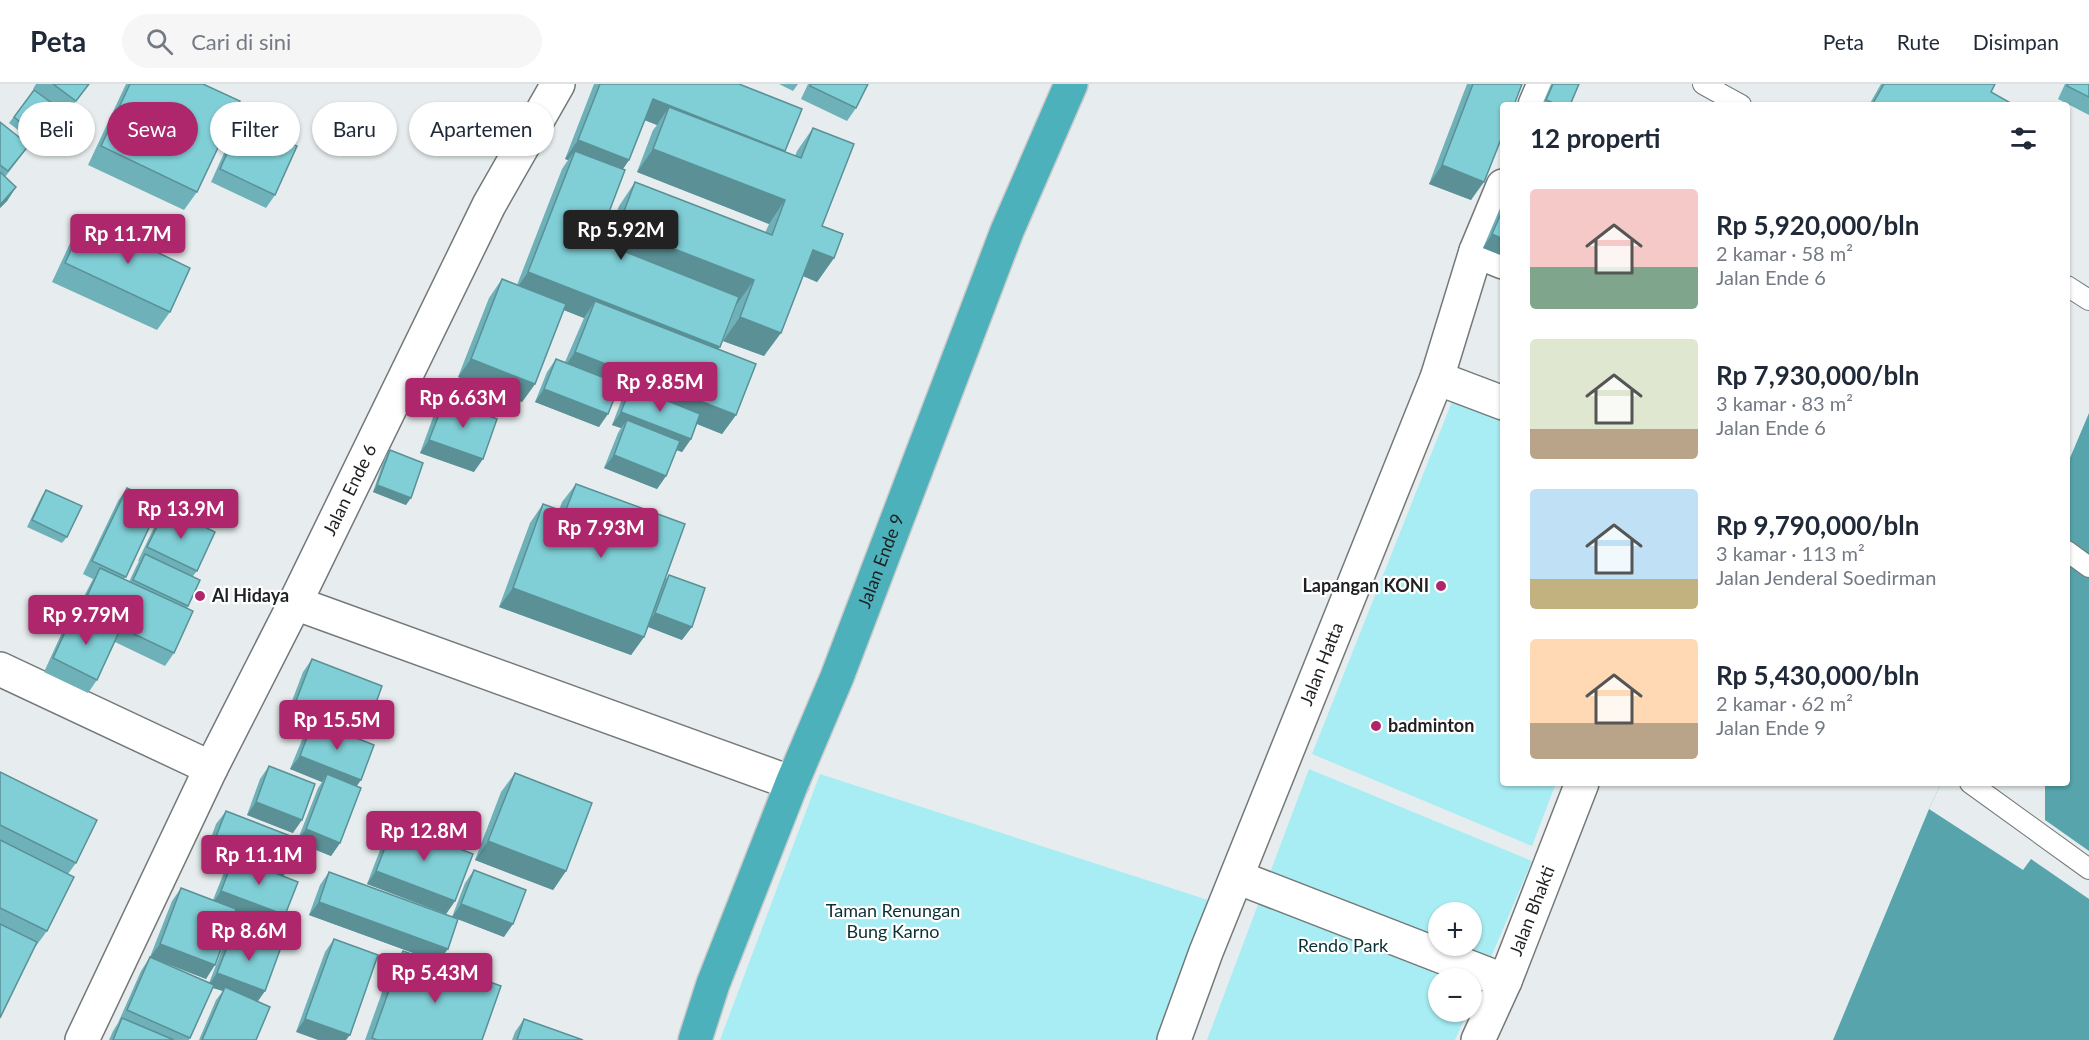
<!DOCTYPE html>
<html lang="id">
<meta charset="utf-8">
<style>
:root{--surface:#fff;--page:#f6f6f7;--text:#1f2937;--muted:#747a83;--line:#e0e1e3;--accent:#ae276c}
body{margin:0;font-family:Lato,sans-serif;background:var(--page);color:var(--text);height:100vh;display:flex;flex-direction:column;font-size:22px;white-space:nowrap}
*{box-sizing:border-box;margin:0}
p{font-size:20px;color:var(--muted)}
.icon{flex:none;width:33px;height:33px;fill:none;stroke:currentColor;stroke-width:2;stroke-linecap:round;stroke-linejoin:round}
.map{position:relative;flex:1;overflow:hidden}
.side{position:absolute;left:1500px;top:18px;width:570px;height:684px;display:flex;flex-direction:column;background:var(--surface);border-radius:6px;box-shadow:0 2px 4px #0004}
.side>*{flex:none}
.hud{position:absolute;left:18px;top:18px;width:570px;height:54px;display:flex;gap:12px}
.fabs{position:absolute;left:1428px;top:818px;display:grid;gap:12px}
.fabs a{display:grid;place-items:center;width:54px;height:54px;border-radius:50%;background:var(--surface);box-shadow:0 2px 4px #0004;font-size:30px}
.price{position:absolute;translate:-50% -51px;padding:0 14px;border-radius:6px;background:var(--accent);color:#fff;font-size:20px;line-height:39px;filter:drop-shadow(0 2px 3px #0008)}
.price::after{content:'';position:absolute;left:50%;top:36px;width:18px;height:14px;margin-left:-9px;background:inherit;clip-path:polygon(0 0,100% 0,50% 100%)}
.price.on{background:#222;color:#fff}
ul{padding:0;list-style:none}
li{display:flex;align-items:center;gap:18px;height:150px;padding:0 30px}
li span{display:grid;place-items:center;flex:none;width:168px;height:120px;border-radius:6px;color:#555}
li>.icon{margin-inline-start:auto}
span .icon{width:72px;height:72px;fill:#fffc;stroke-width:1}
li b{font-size:26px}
h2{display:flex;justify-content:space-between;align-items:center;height:72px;padding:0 30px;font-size:26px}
.pill{padding:0 21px;border-radius:27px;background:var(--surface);box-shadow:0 2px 4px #0004;font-size:21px;line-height:54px}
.pill.on{background:var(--accent);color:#fff}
header{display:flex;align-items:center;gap:36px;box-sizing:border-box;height:84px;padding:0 30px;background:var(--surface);border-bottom:2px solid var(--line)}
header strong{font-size:28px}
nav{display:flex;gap:33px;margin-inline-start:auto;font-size:21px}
.search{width:420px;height:54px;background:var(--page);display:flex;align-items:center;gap:15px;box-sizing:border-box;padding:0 21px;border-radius:33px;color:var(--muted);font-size:22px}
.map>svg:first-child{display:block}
</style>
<header>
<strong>Peta</strong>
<div class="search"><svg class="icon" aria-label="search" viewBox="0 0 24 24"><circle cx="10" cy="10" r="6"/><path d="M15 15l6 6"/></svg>Cari di sini</div>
<nav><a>Peta</a><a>Rute</a><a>Disimpan</a></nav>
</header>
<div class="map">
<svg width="2089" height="956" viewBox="0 0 2089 956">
<rect width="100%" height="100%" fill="#e7edee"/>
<g fill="#a8edf4" fill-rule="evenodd">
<path d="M 1453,315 L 1503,334 L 1503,699 L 1556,699 L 1532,762 L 1312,670 Z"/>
<path d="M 1309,685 L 1532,777 L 1472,918 L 1472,894 L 1438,894 L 1438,927 L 1468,927 L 1455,956 L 1207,956 ZM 1438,828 L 1472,828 L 1472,861 L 1438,861 Z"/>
<path d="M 820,690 L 1208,816 L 1156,956 L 720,956 Z"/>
</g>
<path fill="#57a4ac" d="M 2089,329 L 2089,956 L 1833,956 L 1929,725 L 1941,699 L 2067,699 L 2067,381 Z"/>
<path fill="#e7edee" d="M 1941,699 L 2045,699 L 2045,736 L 2089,767 L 2089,815 L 2031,775 L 2023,786 L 1929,725 Z"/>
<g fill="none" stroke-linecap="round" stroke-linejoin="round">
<defs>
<g id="lane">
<path d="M 1703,0 L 1741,21"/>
<path d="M 2067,202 L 2089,216"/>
<path d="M 2067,467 L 2089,483"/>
<path d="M 1970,699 L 2089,785"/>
</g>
<g id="street">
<path d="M 1437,294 L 1503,319"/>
<path d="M 1237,793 L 1505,897"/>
</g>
<g id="secondary">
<path d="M 1535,21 L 1544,0"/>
<path d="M 1476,167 L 1503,178"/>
<path d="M 295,519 L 792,699"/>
<path d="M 0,585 L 211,684"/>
<path id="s1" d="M 82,956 L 211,684 L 295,519 L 489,121 L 558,0"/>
<path id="s2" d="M 1174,956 L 1206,868 L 1437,294 L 1476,167 L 1503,102"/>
<path id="s3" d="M 1478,956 L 1505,897 L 1582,699"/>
</g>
<g id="highway">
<path id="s4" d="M 695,956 L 713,900 L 792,699 L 837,593 L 1007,147 L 1071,0"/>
</g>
</defs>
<use href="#lane" stroke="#737979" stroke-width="22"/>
<use href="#street" stroke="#737979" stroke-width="36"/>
<use href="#secondary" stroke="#737979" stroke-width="36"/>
<use href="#highway" stroke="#c9c9ca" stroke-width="36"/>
<use href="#lane" stroke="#fff" stroke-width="20"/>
<use href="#street" stroke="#fff" stroke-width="33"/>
<use href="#secondary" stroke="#fff" stroke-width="33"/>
<use href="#highway" stroke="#4cb1bb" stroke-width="33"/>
</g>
<g fill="#6eb1b8" fill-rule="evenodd">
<path d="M 36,0 L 89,0 L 66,30 L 33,5 Z"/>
<path d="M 126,0 L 203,0 L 197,108 L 184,126 L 88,81 Z"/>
<path d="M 594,0 L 739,0 L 785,68 L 795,72 L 797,67 L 813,44 L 822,142 L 834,174 L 817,198 L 803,192 L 764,272 L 723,257 L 737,220 L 736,219 L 718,265 L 736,331 L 722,350 L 697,340 L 691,355 L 682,368 L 676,366 L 666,392 L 657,405 L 604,384 L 618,349 L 621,344 L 612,341 L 622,315 L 625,311 L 617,308 L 599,343 L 535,318 L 547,288 L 556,275 L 565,278 L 584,234 L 564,226 L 535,300 L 522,318 L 458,293 L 489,214 L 502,195 L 517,201 L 562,85 L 568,76 L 565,75 ZM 645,36 L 657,41 L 653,46 L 637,88 L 769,140 L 765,149 L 635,98 L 619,122 L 604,160 L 598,157 L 623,85 L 629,76 Z"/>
<path d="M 779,0 L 798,0 L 793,7 Z"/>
<path d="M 808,0 L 868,0 L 856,24 L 847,37 L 801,15 Z"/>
<path d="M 1467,0 L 1522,0 L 1471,116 L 1429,100 Z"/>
<path d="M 1551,0 L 1579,0 L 1570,21 L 1542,21 Z"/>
<path d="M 1881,0 L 1995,0 L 1991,8 L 2008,21 L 1869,21 Z"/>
<path d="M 2065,0 L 2089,0 L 2089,31 L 2058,15 Z"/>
<path d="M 34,6 L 60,25 L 35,59 L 9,39 Z"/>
<path d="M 242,36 L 275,111 L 266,124 L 211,98 L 233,49 Z"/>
<path d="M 0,38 L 24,68 L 5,93 L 16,103 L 7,117 L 0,124 Z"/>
<path d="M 1503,118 L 1503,172 L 1483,164 L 1501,122 Z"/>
<path d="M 86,134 L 170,228 L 157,246 L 52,198 L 73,153 Z"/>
<path d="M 445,315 L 474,388 L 420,369 L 435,328 Z"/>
<path d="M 390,366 L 406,421 L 373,408 L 385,373 Z"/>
<path d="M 576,400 L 665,496 L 669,491 L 682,556 L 648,543 L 644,553 L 631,571 L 499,523 L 530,439 L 543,420 L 559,426 L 562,418 Z"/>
<path d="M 127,404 L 126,493 L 124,495 L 129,498 L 136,483 L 139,477 L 138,477 L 157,437 L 166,424 L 197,487 L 193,492 L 188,522 L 187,525 L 174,569 L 165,582 L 115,558 L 97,596 L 88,609 L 44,588 L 65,542 L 74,529 L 75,530 L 93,495 L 83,490 L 118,417 Z"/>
<path d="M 46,406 L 67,453 L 62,459 L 27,443 L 42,412 Z"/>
<path d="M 312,575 L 367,644 L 358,655 L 357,702 L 340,759 L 331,772 L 297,758 L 286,788 L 283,792 L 285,831 L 277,842 L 278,865 L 265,907 L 257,917 L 256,956 L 199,956 L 216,916 L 223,907 L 212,904 L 189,956 L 109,956 L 113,947 L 118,939 L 141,887 L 150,873 L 209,899 L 224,861 L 228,855 L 236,834 L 239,830 L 235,828 L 206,895 L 150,873 L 172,817 L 181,804 L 213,816 L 225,786 L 228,782 L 204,773 L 216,740 L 226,727 L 298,755 L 318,704 L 322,698 L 290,685 L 304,651 L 311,639 L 287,630 L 303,588 Z"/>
<path d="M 269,682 L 293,749 L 247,731 L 260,695 Z"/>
<path d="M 0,688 L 76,779 L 68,790 L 47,847 L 33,866 L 0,934 Z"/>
<path d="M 515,689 L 566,787 L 553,806 L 475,776 L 501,708 Z"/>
<path d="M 394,740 L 455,817 L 446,830 L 367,800 L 385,753 Z"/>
<path d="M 474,786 L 504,853 L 458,835 L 438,878 L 309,831 L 320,801 L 329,788 L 452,833 L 465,799 Z"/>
<path d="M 334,855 L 378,871 L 296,948 L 325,868 Z"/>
<path d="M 403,867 L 482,956 L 365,956 L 390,886 Z"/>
<path d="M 524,935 L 583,956 L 512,956 L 515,948 Z"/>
</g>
<g fill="#5a9096">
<path d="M 653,15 L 785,67 L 772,86 L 669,23 L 657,41 L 639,34 Z"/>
<path d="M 578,56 L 629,76 L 616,95 L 575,67 L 568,76 L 565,75 Z"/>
<path d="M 653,65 L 785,116 L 769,140 L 637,88 Z"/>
<path d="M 1442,81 L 1484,98 L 1471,116 L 1429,100 Z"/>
<path d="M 16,103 L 7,117 L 0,124 L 0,121 Z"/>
<path d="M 618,143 L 754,196 L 737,220 L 602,166 Z"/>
<path d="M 1492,150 L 1503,155 L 1503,172 L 1483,164 Z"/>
<path d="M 813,166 L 834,174 L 817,198 L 796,189 Z"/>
<path d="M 528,188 L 720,263 L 707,282 L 595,217 L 584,234 L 515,207 Z"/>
<path d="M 740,233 L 781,249 L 764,272 L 723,257 Z"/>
<path d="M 575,268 L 736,331 L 722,350 L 627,312 L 631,302 L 625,311 L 562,287 Z"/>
<path d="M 471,275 L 535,300 L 522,318 L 458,293 Z"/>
<path d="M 544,305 L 608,330 L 599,343 L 535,318 Z"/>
<path d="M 621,328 L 691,355 L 682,368 L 623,345 L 627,336 L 621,344 L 612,341 Z"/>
<path d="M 429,356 L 483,375 L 474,388 L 420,369 Z"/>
<path d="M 614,371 L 666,392 L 657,405 L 604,384 Z"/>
<path d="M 377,401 L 411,414 L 406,421 L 373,408 Z"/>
<path d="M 513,504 L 644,553 L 631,571 L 499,523 Z"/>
<path d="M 655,529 L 692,543 L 682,556 L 646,542 Z"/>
<path d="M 296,617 L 367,644 L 357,657 L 287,630 Z"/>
<path d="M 300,672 L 361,696 L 352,709 L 327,690 L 322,698 L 290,685 Z"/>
<path d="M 256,718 L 302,736 L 293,749 L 247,731 Z"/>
<path d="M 306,745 L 340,759 L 331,772 L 296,758 Z"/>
<path d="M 488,757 L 566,787 L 553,806 L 475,776 Z"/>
<path d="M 213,760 L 286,788 L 277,801 L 234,773 L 228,782 L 204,773 Z"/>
<path d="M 376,787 L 455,817 L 446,830 L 367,800 Z"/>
<path d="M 221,807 L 285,831 L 276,844 L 241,828 L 239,830 L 212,820 Z"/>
<path d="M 319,818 L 448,865 L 438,878 L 309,831 Z"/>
<path d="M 461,820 L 513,840 L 504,853 L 452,833 Z"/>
<path d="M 160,860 L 215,881 L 206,895 L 150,873 Z"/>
<path d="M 217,889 L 265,907 L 256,920 L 225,903 L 223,907 L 208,902 Z"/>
<path d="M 305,935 L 350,951 L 346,956 L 318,956 L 296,948 Z"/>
</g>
<g fill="#80ced6" stroke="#5a9096" stroke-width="1.5">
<path d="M 53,0 L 89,0 L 76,17 Z"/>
<path d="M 130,0 L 203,0 L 240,17 L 197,108 L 101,62 Z"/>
<path d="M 600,0 L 739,0 L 802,25 L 785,67 L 653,15 L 629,76 L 578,56 Z"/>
<path d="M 811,0 L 868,0 L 856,24 L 810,2 Z"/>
<path d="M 1473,0 L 1522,0 L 1514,21 L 1503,21 L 1503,50 L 1484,98 L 1442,81 Z"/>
<path d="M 1553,0 L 1579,0 L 1570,21 L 1558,21 L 1546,16 Z"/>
<path d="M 1884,0 L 1995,0 L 1991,8 L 2009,18 L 2008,21 L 1872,21 Z"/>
<path d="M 2068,0 L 2089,0 L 2089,13 L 2067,2 Z"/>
<path d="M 34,6 L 60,25 L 39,53 L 14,33 Z"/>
<path d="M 669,23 L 801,74 L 813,44 L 854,60 L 822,142 L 843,150 L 834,174 L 813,166 L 781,249 L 740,233 L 754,196 L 618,143 L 635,98 L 772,151 L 785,116 L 653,65 Z"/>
<path d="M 242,36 L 297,62 L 275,111 L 220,85 Z"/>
<path d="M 0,38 L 29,61 L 8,87 L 0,81 Z"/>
<path d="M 575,67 L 625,86 L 598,157 L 739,213 L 720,263 L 528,188 Z"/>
<path d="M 0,88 L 16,103 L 0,121 Z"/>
<path d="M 1503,125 L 1503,155 L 1492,150 Z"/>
<path d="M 86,134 L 190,184 L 170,228 L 65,179 Z"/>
<path d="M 502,195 L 566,220 L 535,300 L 471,275 Z"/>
<path d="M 595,217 L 756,280 L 736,331 L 575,268 Z"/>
<path d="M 556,275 L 620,300 L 608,330 L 544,305 Z"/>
<path d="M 631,302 L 700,330 L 691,355 L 621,328 Z"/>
<path d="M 445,315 L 497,335 L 483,375 L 429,356 Z"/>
<path d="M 627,336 L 680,357 L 666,392 L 614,371 Z"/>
<path d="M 390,366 L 423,379 L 411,414 L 377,401 Z"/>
<path d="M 576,400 L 685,440 L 644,553 L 513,504 L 543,420 L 565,428 Z"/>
<path d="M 127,404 L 160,420 L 126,493 L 92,477 Z"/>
<path d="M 46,406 L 82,422 L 67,453 L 32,436 Z"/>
<path d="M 166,424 L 215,448 L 197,487 L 147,463 Z"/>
<path d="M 145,470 L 200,496 L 188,522 L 133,496 Z"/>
<path d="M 100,484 L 193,527 L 174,569 L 81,525 Z"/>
<path d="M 669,491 L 705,504 L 692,543 L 655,529 Z"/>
<path d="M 74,529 L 118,550 L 97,596 L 53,574 Z"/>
<path d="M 312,575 L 382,602 L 367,644 L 296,617 Z"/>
<path d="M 313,637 L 374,661 L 361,696 L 300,672 Z"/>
<path d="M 269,682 L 315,700 L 302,736 L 256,718 Z"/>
<path d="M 0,688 L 97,736 L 76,779 L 0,741 Z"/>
<path d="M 515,689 L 592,719 L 566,787 L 488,757 Z"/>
<path d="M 327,690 L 361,704 L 340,759 L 306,745 Z"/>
<path d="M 226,727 L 298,755 L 286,788 L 213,760 Z"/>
<path d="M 394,740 L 473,770 L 455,817 L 376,787 Z"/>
<path d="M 0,756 L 74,793 L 47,847 L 0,824 Z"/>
<path d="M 234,773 L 298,798 L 285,831 L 221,807 Z"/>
<path d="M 474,786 L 526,806 L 513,840 L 461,820 Z"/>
<path d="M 329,788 L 458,835 L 448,865 L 319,818 Z"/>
<path d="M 181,804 L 236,825 L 215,881 L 160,860 Z"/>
<path d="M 241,828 L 286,845 L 278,865 L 233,848 L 232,851 Z"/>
<path d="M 0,840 L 37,858 L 0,934 Z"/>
<path d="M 233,848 L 280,866 L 265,907 L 217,889 Z"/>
<path d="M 334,855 L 378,871 L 350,951 L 305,935 Z"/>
<path d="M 403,867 L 501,902 L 482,956 L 377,956 L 372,954 Z"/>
<path d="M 150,873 L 214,901 L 190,954 L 127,926 Z"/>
<path d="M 225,903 L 270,923 L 256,956 L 202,956 Z"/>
<path d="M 122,934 L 174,956 L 113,956 Z"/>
<path d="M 524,935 L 583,956 L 517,956 Z"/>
</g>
<g fill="#ae276c" stroke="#fff" stroke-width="2">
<circle cx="1441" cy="502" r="6"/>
<circle cx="200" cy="512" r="6"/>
<circle cx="1376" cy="642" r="6"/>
</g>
<g text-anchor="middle" stroke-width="4.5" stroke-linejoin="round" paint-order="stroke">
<g font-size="18" fill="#1e2021" stroke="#fff">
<text dy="6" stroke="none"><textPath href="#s1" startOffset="612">Jalan Ende 6</textPath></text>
<text dy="6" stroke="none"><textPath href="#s4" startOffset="514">Jalan Ende 9</textPath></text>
<text dy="6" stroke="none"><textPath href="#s2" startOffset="404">Jalan Hatta</textPath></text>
<text dy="6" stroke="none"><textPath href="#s3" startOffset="140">Jalan Bhakti</textPath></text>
</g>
<g font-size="18" font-weight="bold" fill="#1e2021" stroke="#fff" text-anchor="start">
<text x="1429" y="508" text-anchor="end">Lapangan KONI</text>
<text x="212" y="518">Al Hidaya</text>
<text x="1388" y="648">badminton</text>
</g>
<g font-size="18" fill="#093134" stroke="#fff">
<text x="893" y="833">Taman Renungan<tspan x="893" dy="21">Bung Karno</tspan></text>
<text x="1343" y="868">Rendo Park</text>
</g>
</g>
</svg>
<div class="fabs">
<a>+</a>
<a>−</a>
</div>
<b class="price on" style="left:621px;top:177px">Rp 5.92M</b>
<b class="price" style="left:128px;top:181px">Rp 11.7M</b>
<b class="price" style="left:660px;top:329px">Rp 9.85M</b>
<b class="price" style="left:463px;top:345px">Rp 6.63M</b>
<b class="price" style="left:181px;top:456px">Rp 13.9M</b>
<b class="price" style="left:601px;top:475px">Rp 7.93M</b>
<b class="price" style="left:86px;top:562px">Rp 9.79M</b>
<b class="price" style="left:337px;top:667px">Rp 15.5M</b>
<b class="price" style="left:424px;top:778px">Rp 12.8M</b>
<b class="price" style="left:259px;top:802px">Rp 11.1M</b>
<b class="price" style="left:249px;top:878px">Rp 8.6M</b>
<b class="price" style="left:435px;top:920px">Rp 5.43M</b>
<div class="hud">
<a class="pill">Beli</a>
<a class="pill on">Sewa</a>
<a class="pill">Filter</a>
<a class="pill">Baru</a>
<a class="pill">Apartemen</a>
</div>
<section class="side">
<h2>12 properti<svg class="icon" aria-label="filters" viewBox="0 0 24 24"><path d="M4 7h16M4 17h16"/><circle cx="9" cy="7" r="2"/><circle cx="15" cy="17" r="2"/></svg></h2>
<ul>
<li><span style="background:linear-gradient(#f6c9c9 65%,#7fa58c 0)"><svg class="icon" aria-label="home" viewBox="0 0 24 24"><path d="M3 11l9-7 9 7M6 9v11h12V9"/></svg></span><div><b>Rp 5,920,000/bln</b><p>2 kamar · 58 m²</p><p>Jalan Ende 6</p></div></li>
<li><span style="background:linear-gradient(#dfe7d0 75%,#b9a48a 0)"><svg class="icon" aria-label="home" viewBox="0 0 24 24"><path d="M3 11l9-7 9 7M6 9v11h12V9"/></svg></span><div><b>Rp 7,930,000/bln</b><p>3 kamar · 83 m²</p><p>Jalan Ende 6</p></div></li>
<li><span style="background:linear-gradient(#bfe0f5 75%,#c2b280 0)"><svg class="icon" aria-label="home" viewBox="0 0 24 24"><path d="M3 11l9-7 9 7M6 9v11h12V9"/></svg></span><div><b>Rp 9,790,000/bln</b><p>3 kamar · 113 m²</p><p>Jalan Jenderal Soedirman</p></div></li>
<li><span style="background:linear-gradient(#ffd9b3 70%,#b9a48a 0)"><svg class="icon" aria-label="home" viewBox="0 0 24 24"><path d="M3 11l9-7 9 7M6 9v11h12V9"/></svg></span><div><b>Rp 5,430,000/bln</b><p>2 kamar · 62 m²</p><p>Jalan Ende 9</p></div></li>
</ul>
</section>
</div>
